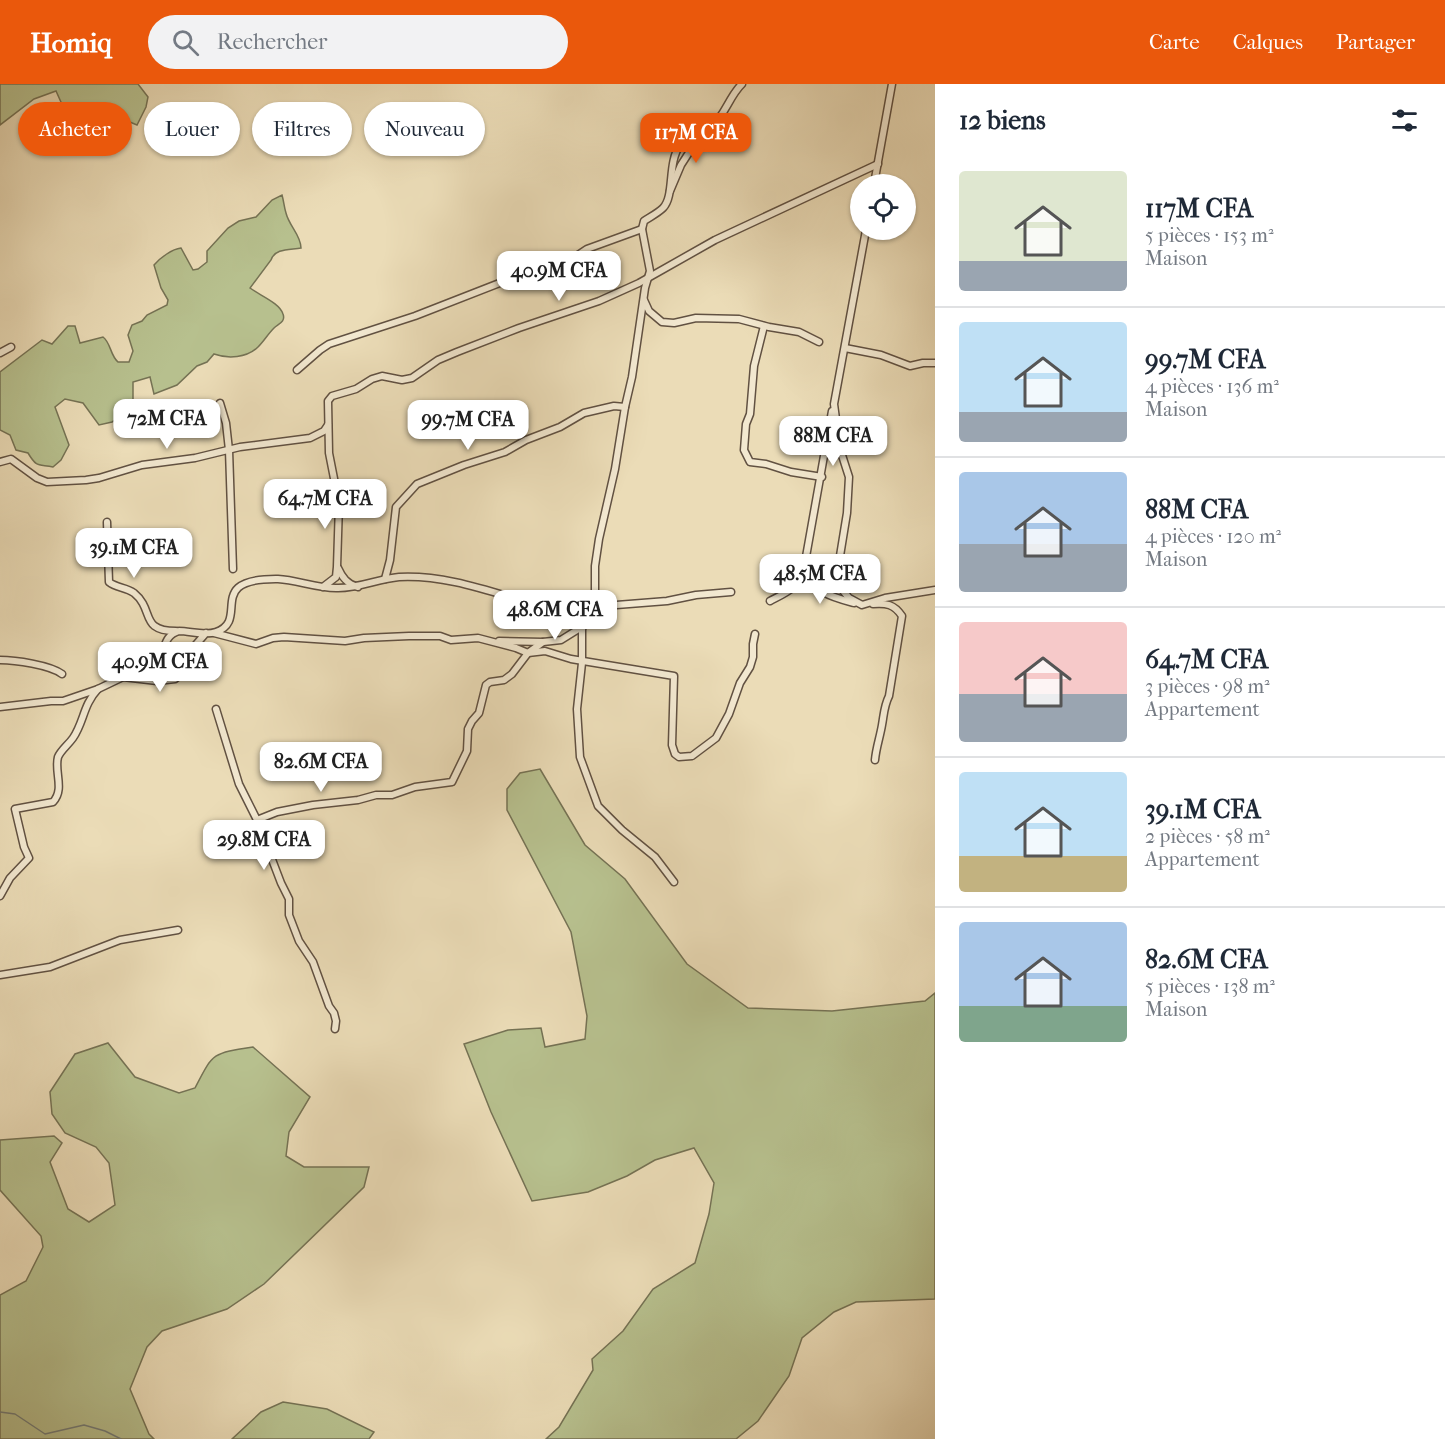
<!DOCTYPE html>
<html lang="fr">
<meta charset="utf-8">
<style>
:root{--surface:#fff;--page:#f2f2f3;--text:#1f2937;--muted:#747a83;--line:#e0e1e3;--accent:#ea580c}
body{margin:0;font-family:"IM FELL French Canon",serif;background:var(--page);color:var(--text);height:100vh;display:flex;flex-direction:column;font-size:22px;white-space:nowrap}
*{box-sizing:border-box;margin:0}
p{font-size:20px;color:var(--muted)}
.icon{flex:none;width:33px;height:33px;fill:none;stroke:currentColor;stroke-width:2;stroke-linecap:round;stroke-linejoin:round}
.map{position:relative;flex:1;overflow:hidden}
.drawer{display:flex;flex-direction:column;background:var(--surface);width:510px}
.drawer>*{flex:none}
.top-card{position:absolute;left:18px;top:18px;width:570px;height:54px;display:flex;gap:12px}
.buttons{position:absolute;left:850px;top:90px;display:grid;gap:12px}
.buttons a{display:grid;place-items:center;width:66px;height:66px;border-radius:50%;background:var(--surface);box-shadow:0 2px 4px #0004;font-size:30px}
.price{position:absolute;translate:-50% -51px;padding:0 14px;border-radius:12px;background:#fff;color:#222;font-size:20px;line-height:39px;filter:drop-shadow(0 2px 3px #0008)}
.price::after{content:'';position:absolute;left:50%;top:36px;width:18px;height:14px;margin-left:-9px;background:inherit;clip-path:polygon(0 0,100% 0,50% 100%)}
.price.current{background:var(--accent);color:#fff}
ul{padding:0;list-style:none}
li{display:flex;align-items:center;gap:18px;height:150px;padding:0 24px}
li+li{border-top:2px solid var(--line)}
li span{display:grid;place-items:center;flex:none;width:168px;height:120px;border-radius:6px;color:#555}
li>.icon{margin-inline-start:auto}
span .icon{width:72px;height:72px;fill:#fffc;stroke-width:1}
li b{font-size:26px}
h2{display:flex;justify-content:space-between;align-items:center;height:72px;padding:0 24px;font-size:26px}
.pill{padding:0 21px;border-radius:27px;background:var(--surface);box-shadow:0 2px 4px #0004;font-size:21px;line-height:54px}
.pill.current{background:var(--accent);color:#fff}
header{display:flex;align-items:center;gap:36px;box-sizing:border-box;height:84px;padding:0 30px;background:var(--accent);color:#fff}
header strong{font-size:28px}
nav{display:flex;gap:33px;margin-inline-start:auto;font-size:21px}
.search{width:420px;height:54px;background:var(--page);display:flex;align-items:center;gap:15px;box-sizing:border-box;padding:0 21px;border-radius:33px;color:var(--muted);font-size:22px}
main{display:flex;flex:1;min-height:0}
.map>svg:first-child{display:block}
</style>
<header>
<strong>Homiq</strong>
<div class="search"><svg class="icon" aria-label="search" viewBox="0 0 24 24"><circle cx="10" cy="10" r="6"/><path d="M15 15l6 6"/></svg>Rechercher</div>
<nav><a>Carte</a><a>Calques</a><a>Partager</a></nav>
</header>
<main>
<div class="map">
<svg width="935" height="1355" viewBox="0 0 935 1355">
<rect width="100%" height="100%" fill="#ebdcb7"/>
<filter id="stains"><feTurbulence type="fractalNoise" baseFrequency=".00333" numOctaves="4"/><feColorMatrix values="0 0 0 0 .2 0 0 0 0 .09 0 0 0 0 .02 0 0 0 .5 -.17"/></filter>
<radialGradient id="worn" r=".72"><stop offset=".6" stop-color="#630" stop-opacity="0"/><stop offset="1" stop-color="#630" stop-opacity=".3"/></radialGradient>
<g fill="#b7c08e" stroke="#757254" stroke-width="1.5">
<path d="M 0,0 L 138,0 L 148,13 L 146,23 L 137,41 L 118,33 L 108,36 L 96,52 L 77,60 L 73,45 L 56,7 L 34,15 L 0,41 Z"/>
<path d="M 282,111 C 284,118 284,123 286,129 C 289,142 301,151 301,164 C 290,166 275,164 271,176 L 250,204 C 259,211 280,219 283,230 C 286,238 278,240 274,244 C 268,250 264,257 258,263 C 247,274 228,275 214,270 L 207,278 L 197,282 L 177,301 L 154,310 L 150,293 L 133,298 L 133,325 L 112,338 L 99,341 L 83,319 L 65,315 L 55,323 L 69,361 L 61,376 L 53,383 C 38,380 37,384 28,369 L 16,366 L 10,351 L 0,346 L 0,288 L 42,256 L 52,260 L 68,242 L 75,242 L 80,259 L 103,253 C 111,259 110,271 118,278 L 129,278 L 133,267 L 128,251 L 132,241 L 142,237 L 147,231 L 167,221 L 168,216 L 161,204 L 154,181 C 160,174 172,165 181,164 L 193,186 L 198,185 L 207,178 L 207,167 L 228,144 L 239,137 L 256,133 L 272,116 Z"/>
<path d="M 540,685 L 585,761 L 625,795 L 687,880 L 748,924 L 832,927 L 925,917 L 935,909 L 935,1215 L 856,1218 L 834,1228 L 802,1254 L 789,1292 L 758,1337 L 736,1355 L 546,1355 L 559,1343 L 593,1286 L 592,1275 L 623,1247 L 653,1205 L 695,1179 L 709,1130 L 714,1099 L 694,1064 L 655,1076 L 627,1092 L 588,1108 L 532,1117 L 491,1028 L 464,960 L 508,946 L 541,944 L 545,963 L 585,955 L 587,932 L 571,848 L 507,726 L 507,705 L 520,689 Z"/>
<path d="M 108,959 L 135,993 L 179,1009 L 195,1004 C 213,969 212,969 253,963 L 310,1013 L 289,1048 L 286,1072 L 304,1083 L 369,1083 L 364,1103 L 264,1200 L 227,1225 L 162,1247 L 147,1263 L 130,1305 L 149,1350 L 154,1355 L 0,1355 L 0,1211 L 26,1197 L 43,1163 L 41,1152 L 0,1106 L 0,1056 L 54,1052 L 62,1059 L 50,1078 L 68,1125 L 89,1138 L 115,1121 L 109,1079 L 96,1063 L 65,1049 L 52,1030 L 50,1008 L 75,970 Z"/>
<path d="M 283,1318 L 327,1325 L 374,1348 L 369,1355 L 232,1355 L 261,1328 Z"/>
</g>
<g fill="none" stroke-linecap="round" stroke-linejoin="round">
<path stroke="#727d7a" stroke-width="1.5" d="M 0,1328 L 15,1330 L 45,1350 L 84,1341 L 105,1347 L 121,1355"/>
<defs>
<g id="minor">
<path d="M 874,100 L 892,0"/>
<path d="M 670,107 L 681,81 L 690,67 L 711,43"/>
<path d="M 866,146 L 834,320 L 840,365 L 849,393 L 847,429 L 839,478 L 840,503 L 849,514 L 862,521 L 885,514 L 935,506"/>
<path d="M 644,216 L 649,227 L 662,238 L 674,239 L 696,234 L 739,235 L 769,243 L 799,248 L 819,258"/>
<path d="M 764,242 L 754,282 L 750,330 L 746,340 L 744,366 L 750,378 L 766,380 L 791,388 L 822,393"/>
<path d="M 845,264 L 881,271 L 910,282 L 923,279 L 935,279"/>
<path d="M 0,269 L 11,263"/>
<path d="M 297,286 L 320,266 L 329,260 L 415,232 L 515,193 L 532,190 L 569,177 L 587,165 L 642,145"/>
<path d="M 220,319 L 226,339 L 229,366 L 233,485"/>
<path d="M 832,327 L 804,484 C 816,509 828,512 854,519"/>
<path d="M 0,378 L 11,375 L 37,394 L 47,398 L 86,396 L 99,394 L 142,381 L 195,374 L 240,363 L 310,354 L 324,347 L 328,341"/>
<path d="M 107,438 L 109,498 C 116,504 126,503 134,509 C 155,526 139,547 176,547"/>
<path d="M 338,484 C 342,493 347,500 358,503"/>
<path d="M 385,495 L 390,476 L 396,423 L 417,400 L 464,381 L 505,368 L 526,356 L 560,343 L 584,329 L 614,322 L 625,323"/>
<path d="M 323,503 L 336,493 L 337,483 L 339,420 L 329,369 L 328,317 L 332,312 L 356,305 L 372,295 L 382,292 L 402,296 L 412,294 L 438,276 L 457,268 L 519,244 L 599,217 L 639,199 L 715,156 L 878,80"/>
<path d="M 770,517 C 785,509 801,503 804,484"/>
<path d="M 873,520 C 886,519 894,520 902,532 L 889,612 C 884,622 884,630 882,641 C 880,653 876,664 875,676"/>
<path d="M 206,549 L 192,565 L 181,590 L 175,595 L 157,597 L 123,593 L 137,582 L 160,574 C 166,562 164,552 179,547 C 190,547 205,552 216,548 C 251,536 203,494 278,495 C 297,496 316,504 336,504 C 358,505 377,495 399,493 C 437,491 474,502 510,513 C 536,520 564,531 591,523 L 595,514 L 595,482 L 599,455 L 615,385 L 625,323 L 632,293 L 645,204 L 650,187 L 642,145 L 644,137 C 650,133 658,129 663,124 C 675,112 667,79 680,61 C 688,49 701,50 712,42 C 724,33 730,11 742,0"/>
<path d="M 214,549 L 256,560 L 273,554 L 284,553 L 345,557 L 364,554 L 409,552 L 440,552 L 451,556 L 478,554 L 516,564 L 528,569 L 545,567 L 571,575 L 674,592 L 672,661 L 675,670 L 679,673 L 692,672 L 716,654 L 729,630 L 740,599 L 750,583 L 753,573 L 753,560 L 755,550"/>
<path d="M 499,557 L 543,558"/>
<path d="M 0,576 C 15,576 50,581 62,590"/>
<path d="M 0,623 L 51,617 L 63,617 L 98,605 L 123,593"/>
<path d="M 216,625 L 239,700 L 257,736 L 281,799 L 289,815 L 289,831 L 299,857 L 313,878 L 329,922 L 334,929 L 336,937 L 335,945"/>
<path d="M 257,736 L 277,728 L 313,721 L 358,716 L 376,711 L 392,711 L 415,703 L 452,698 L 467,667 L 468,645 L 472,637 L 479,629 L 486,601 L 490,598 L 504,596 L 512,590 L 528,569 L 543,558 L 561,556 L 577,546 L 583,539"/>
<path d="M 674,798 L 655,773 L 622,746 L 598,722 L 580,673 L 577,625 L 582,579 L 582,545 L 591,523 L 667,517 L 696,511 L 731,508"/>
<path d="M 0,812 L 10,794 L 29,774 L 24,763 L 15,725 L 53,718 C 65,705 54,688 58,673 C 61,666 68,661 73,654 C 84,638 83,621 98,605"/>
<path d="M 0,891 L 50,883 L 120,856 L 178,846"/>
</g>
</defs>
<use href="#minor" stroke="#615142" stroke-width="9"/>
<use href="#minor" stroke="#f2e8d0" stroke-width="6"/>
</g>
<rect width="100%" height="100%" filter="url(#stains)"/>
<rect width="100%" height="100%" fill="url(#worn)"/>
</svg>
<div class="buttons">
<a><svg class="icon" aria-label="locate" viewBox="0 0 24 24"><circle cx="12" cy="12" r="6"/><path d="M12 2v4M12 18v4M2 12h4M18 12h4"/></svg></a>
</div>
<b class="price current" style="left:696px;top:80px">117M CFA</b>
<b class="price" style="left:559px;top:218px">40.9M CFA</b>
<b class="price" style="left:167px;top:366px">72M CFA</b>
<b class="price" style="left:468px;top:367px">99.7M CFA</b>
<b class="price" style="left:833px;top:383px">88M CFA</b>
<b class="price" style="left:325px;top:446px">64.7M CFA</b>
<b class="price" style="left:134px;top:495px">39.1M CFA</b>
<b class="price" style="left:820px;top:521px">48.5M CFA</b>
<b class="price" style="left:555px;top:557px">48.6M CFA</b>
<b class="price" style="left:160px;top:609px">40.9M CFA</b>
<b class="price" style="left:321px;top:709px">82.6M CFA</b>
<b class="price" style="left:264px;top:787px">29.8M CFA</b>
<div class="top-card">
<a class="pill current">Acheter</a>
<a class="pill">Louer</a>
<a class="pill">Filtres</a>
<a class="pill">Nouveau</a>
</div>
</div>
<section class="drawer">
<h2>12 biens<svg class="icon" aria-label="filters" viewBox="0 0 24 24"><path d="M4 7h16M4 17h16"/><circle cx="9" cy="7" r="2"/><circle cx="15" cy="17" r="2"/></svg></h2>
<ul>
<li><span style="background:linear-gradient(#dfe7d0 75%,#9aa5b1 0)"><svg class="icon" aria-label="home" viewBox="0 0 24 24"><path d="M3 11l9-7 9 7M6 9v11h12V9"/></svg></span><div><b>117M CFA</b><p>5 pièces · 153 m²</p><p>Maison</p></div></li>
<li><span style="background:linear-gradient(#bfe0f5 75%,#9aa5b1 0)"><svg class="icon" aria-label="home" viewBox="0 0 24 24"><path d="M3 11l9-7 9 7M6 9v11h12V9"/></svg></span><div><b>99.7M CFA</b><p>4 pièces · 136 m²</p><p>Maison</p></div></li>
<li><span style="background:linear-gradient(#a9c7e8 60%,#9aa5b1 0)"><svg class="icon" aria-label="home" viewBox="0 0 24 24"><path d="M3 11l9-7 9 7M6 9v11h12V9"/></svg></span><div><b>88M CFA</b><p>4 pièces · 120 m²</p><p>Maison</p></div></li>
<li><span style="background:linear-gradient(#f6c9c9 60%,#9aa5b1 0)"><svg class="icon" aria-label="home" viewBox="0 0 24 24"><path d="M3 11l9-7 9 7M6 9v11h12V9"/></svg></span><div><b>64.7M CFA</b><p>3 pièces · 98 m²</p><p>Appartement</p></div></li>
<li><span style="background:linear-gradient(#bfe0f5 70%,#c2b280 0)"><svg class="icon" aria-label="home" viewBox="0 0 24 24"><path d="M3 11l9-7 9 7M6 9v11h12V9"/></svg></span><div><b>39.1M CFA</b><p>2 pièces · 58 m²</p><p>Appartement</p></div></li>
<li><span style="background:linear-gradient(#a9c7e8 70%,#7fa58c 0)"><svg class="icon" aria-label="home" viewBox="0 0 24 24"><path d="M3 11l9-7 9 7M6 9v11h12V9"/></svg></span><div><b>82.6M CFA</b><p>5 pièces · 138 m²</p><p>Maison</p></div></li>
</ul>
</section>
</main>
